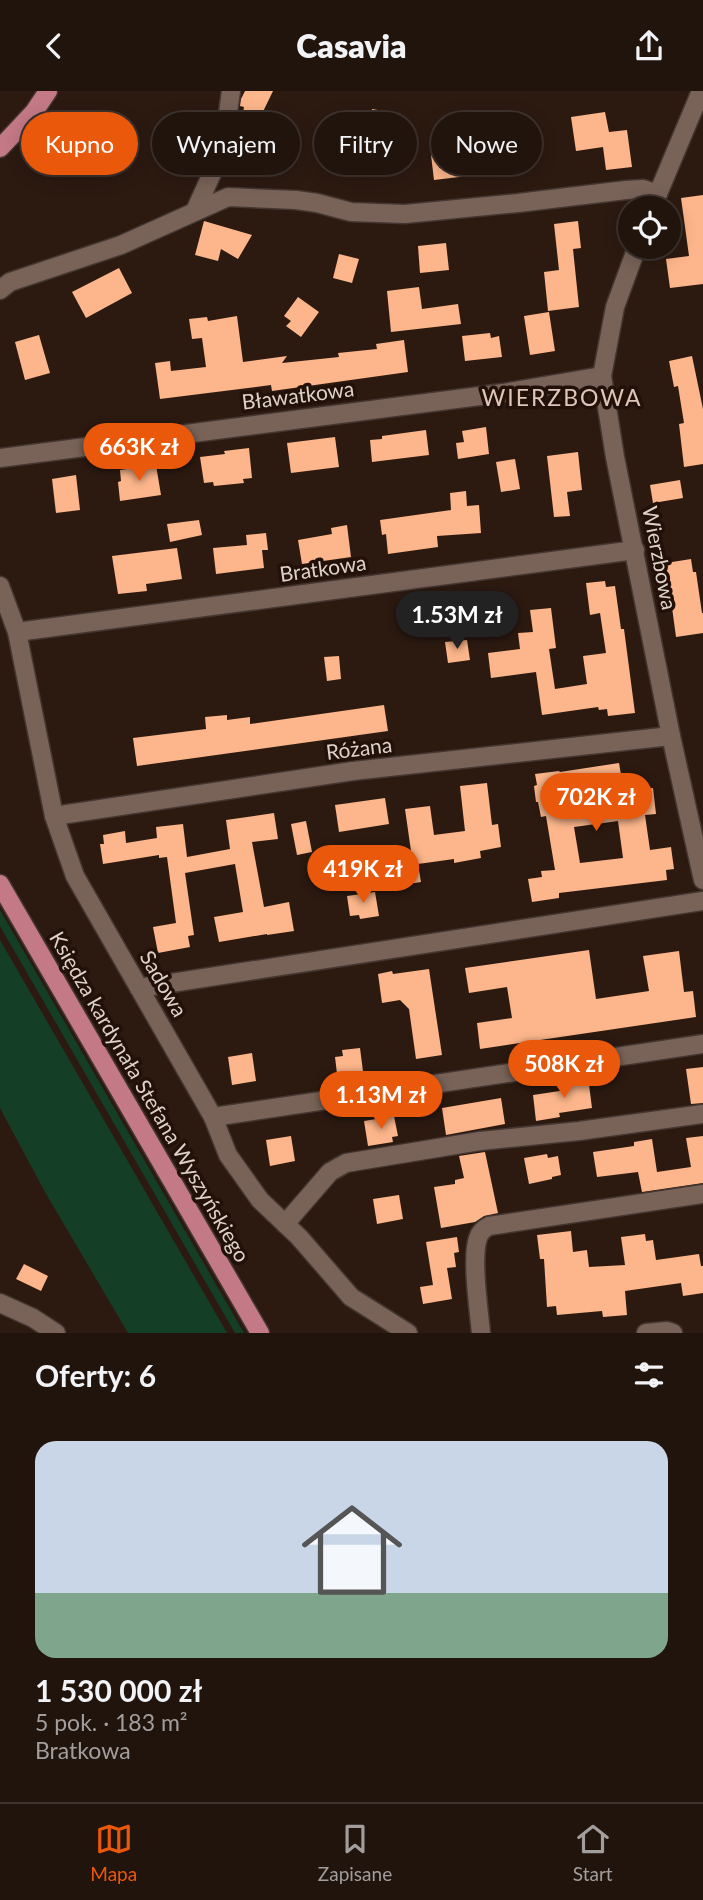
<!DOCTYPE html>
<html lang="pl">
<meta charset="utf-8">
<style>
:root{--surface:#21140d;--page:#291d16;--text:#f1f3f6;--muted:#a29e9d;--line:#3e332e;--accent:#ea580c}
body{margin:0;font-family:Lato,sans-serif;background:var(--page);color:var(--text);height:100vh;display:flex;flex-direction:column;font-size:26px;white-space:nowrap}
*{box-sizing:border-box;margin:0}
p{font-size:23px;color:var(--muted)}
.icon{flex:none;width:38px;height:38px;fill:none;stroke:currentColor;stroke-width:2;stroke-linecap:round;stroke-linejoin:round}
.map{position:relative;height:1242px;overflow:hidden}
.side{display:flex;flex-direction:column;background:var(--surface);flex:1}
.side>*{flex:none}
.guide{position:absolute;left:21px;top:21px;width:662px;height:63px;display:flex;gap:14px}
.tools{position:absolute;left:618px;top:105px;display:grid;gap:14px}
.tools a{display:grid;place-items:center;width:63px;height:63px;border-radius:50%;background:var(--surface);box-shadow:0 4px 18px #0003,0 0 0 2px var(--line);font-size:35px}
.price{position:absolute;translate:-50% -60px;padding:0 16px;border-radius:24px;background:var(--accent);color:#fff;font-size:23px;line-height:46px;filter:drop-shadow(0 2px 4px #0008)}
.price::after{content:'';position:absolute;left:50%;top:42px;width:21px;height:16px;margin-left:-10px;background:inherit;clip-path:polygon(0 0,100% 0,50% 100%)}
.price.current{background:#222;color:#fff}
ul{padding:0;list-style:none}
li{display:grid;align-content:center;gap:14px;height:371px;padding:0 35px}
li span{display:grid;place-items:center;height:217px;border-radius:21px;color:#555}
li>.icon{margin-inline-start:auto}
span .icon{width:126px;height:126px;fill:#fffc;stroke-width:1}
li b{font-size:30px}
h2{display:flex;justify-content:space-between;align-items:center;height:84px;padding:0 35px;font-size:30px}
.chip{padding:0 24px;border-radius:32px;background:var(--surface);box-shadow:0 4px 18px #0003,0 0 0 2px var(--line);font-size:24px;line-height:63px}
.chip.current{background:var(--accent);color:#fff}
header{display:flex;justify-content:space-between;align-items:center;height:91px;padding:0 35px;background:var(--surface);font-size:32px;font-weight:800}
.dock{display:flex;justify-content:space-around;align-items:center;height:98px;border-top:2px solid var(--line);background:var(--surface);font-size:19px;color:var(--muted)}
.dock a{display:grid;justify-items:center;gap:4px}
.dock .current{color:var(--accent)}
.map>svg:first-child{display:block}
</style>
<header><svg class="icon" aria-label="back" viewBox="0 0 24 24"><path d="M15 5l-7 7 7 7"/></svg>Casavia<svg class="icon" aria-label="share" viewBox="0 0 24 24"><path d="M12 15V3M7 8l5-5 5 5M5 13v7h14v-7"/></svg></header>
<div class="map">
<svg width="703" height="1242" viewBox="0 0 703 1242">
<rect width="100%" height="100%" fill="#2c1a11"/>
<g fill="#153e27">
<path d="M 0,819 L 244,1242 L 235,1242 L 0,835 Z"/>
<path d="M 0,849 L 227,1242 L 128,1242 L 45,1101 L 0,1017 Z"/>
</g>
<g fill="#fdb68b" fill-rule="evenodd">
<path d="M 245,0 L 273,0 L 258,31 L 251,72 L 235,69 L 244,16 L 240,15 L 241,8 Z"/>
<path d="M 372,18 L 401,23 L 398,41 L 391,40 L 390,50 L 367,45 Z"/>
<path d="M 605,21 L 609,41 L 627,39 L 632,76 L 606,79 L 603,56 L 576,60 L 571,26 Z"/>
<path d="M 324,46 L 379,57 L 375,77 L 320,67 Z"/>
<path d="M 490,58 L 493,82 L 434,89 L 431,64 Z"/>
<path d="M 703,104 L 703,193 L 670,197 L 666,168 L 689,165 L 681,107 Z"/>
<path d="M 204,130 L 252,144 L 238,168 L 221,158 L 218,170 L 195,164 Z"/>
<path d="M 578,130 L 581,157 L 573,158 L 579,216 L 548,220 L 544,181 L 559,179 L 554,133 Z"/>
<path d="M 446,152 L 449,179 L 420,182 L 418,155 Z"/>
<path d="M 339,163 L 359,168 L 352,192 L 333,187 Z"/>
<path d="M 119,177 L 132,202 L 86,227 L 72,201 Z"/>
<path d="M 419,196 L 422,218 L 458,213 L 461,233 L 391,241 L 387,200 Z"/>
<path d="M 298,206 L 319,221 L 301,246 L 286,235 L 291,230 L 284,225 Z"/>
<path d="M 549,221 L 555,260 L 530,264 L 524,225 Z"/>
<path d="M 237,225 L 243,271 L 287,265 L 282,272 L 339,266 L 338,262 L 377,258 L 376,253 L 404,249 L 408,281 L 272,300 L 271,294 L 160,308 L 155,272 L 170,270 L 171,280 L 206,276 L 202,247 L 192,248 L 189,228 L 207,226 L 208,230 Z"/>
<path d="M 490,242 L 491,247 L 499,245 L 502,266 L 465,270 L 462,245 Z"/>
<path d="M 39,244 L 50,282 L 25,289 L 15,251 Z"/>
<path d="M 692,265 L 703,318 L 703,373 L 684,376 L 679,333 L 684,332 L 678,295 L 674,296 L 669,270 Z"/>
<path d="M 486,336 L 489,363 L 458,368 L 456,352 L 464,351 L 462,340 Z"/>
<path d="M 426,339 L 429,364 L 372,371 L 370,349 L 382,348 L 382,345 Z"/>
<path d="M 335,346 L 339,376 L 291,382 L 287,352 Z"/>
<path d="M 249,357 L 252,387 L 243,388 L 244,392 L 214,395 L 213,391 L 204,392 L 200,366 L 225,363 L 224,360 Z"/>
<path d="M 578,361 L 582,399 L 567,401 L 570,425 L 554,426 L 547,365 Z"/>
<path d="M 515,368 L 520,398 L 501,401 L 496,371 Z"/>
<path d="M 156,374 L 161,404 L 120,410 L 118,391 L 121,390 L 120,379 Z"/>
<path d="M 76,384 L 80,419 L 56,422 L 52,388 Z"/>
<path d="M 680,389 L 683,407 L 653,412 L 650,394 Z"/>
<path d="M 466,400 L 467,415 L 479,414 L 481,442 L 437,445 L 438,456 L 388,463 L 386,443 L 382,444 L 380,429 L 451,419 L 450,402 Z"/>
<path d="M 199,429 L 202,444 L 170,451 L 167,433 Z"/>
<path d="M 347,434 L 351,466 L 302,473 L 298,449 L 332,443 L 331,437 Z"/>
<path d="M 266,442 L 268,459 L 262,459 L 264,477 L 216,483 L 213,457 L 247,454 L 246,444 Z"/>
<path d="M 177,457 L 182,488 L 146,493 L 147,500 L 118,503 L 112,465 Z"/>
<path d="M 691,468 L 693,481 L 696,481 L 702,522 L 703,522 L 703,542 L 676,546 L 666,472 Z"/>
<path d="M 605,490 L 606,496 L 615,495 L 621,538 L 624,538 L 635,622 L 608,625 L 607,618 L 599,619 L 598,616 L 542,624 L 536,581 L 491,587 L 488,562 L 520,558 L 518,542 L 533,541 L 530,519 L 551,517 L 556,557 L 549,558 L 555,598 L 587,593 L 583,565 L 606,562 L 600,522 L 590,524 L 586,492 Z"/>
<path d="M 467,549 L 470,569 L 448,572 L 445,551 Z"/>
<path d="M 339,565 L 341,588 L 327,590 L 324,566 Z"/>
<path d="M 384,614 L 388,640 L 137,675 L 133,647 L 206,638 L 205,626 L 227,624 L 227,629 L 250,626 L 250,633 Z"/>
<path d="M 619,672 L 624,701 L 653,697 L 656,723 L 645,724 L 650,759 L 671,756 L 674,778 L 666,779 L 667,789 L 559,802 L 559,807 L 532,811 L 528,788 L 542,786 L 541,780 L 555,779 L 546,725 L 541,726 L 538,711 L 536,711 L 534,695 L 537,694 L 535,683 L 559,680 L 560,681 ZM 618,730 L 623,767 L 580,772 L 574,736 Z"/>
<path d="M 487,692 L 492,734 L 498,733 L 501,756 L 480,760 L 481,767 L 454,772 L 454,768 L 418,773 L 421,791 L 396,795 L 393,770 L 412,767 L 405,718 L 430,715 L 434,744 L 465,740 L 460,695 Z"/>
<path d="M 385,707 L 389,733 L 339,741 L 335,714 Z"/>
<path d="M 274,722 L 278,748 L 252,751 L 264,816 L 289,811 L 294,840 L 267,844 L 267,843 L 219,851 L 214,826 L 243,821 L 235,773 L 185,782 L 194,844 L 188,845 L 190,856 L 158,862 L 153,836 L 176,832 L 167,766 L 159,767 L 159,764 L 103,773 L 100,753 L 104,753 L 103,744 L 125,740 L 126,752 L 157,747 L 156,736 L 183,733 L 187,766 L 230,758 L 226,729 Z"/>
<path d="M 306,730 L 312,761 L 297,764 L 291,733 Z"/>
<path d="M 375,801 L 379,825 L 360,828 L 359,824 L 350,825 L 347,805 Z"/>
<path d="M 589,859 L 596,908 L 649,900 L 643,865 L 679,860 L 684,901 L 693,900 L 696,926 L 480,958 L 477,932 L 512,927 L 507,896 L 469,902 L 465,877 Z"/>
<path d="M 429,878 L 442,964 L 416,968 L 409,918 L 400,909 L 382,912 L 378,883 L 392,880 L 393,883 Z"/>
<path d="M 360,957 L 364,988 L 338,991 L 335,966 L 343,965 L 342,959 Z"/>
<path d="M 252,962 L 256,990 L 232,994 L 228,966 Z"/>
<path d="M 703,976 L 703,1012 L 691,1013 L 686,978 Z"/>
<path d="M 588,986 L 592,1017 L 559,1022 L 560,1026 L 536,1030 L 533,1004 L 566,999 L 564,990 Z"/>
<path d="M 501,1007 L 505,1033 L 446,1044 L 442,1017 Z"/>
<path d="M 394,1025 L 398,1045 L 392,1046 L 393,1051 L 368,1055 L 364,1030 Z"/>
<path d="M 291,1045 L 295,1070 L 270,1075 L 266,1049 Z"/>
<path d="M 703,1045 L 703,1092 L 642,1101 L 638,1081 L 597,1086 L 593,1061 L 634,1055 L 634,1051 L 652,1048 L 657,1081 L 691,1076 L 686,1047 Z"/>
<path d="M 485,1061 L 498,1122 L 484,1125 L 475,1131 L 441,1137 L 434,1096 L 455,1093 L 455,1089 L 464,1087 L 459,1065 Z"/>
<path d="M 547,1063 L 548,1067 L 558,1065 L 561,1084 L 552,1086 L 552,1088 L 529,1093 L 524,1067 Z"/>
<path d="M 399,1104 L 403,1128 L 377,1133 L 373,1108 Z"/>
<path d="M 571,1140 L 573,1161 L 587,1159 L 589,1176 L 625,1174 L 621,1146 L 645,1143 L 646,1150 L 653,1149 L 656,1169 L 699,1163 L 701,1175 L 703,1175 L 703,1202 L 683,1205 L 681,1192 L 625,1200 L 627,1224 L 603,1226 L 602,1220 L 557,1224 L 556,1215 L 547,1216 L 544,1168 L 540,1168 L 537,1144 Z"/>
<path d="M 457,1146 L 459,1161 L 454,1162 L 456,1176 L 447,1177 L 452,1208 L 423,1213 L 420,1196 L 433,1194 L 426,1151 Z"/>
<path d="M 24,1173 L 48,1185 L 41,1200 L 16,1188 Z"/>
</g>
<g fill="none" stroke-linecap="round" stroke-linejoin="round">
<defs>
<g id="minor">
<path d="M 652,117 L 701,0"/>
<path d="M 195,120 L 214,78 L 225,43 L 231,0"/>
<path d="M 637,156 L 615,216 L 602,285 L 615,366 L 671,645 L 703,789"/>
<path d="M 0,199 L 10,191 L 121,154 L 228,106 L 296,109 L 317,112 L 351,121 L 405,123 L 518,112 L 626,99 L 643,98 L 658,103"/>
<path d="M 0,367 L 503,302 L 602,285"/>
<path d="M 0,495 L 17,541 L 54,725 L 75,785 L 213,1026 L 228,1064 L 260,1109 L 299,1146 L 351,1206 L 408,1242"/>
<path d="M 17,541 L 635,459"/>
<path d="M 54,725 L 353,680 L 671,645"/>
<path d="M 139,897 L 703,810"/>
<path d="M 213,1026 L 703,953"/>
<path d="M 285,1133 L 330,1081 L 346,1072 L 480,1050 L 579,1040 L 703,1023"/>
<path d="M 0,1212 L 33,1227 L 56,1242"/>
<path d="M 481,1242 C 479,1220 471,1167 478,1147 C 480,1141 483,1138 489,1135 L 703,1103"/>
<path d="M 646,1242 L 667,1240 L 673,1242"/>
</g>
<g id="major">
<path d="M 0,57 L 34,21 L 48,0"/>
<path d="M 0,793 L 260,1242"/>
</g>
</defs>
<use href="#minor" stroke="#443631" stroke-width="21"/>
<use href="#major" stroke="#443631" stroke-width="21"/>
<use href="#minor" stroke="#796358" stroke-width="18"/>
<use href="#major" stroke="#c47986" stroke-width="18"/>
</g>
<g text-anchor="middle" stroke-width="7" stroke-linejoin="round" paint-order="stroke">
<g font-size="21" fill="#ddd1ca" stroke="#221108">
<text transform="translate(298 305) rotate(-7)" y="7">Bławatkowa</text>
<text transform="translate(659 467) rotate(79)" y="7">Wierzbowa</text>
<text transform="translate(323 478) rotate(-8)" y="7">Bratkowa</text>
<text transform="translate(359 658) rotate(-7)" y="7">Różana</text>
<text transform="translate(163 893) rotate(60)" y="7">Sadowa</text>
<text transform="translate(149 1006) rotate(60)" y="7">Księdza kardynała Stefana Wyszyńskiego</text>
</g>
<g font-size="23" letter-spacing="2" fill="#dec5b8" stroke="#221108">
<text x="562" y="315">WIERZBOWA</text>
</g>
</g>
</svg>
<div class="tools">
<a><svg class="icon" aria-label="locate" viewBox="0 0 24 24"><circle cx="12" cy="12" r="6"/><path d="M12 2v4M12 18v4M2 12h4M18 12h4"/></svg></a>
</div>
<b class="price" style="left:139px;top:392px">663K zł</b>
<b class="price current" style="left:457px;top:560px">1.53M zł</b>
<b class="price" style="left:596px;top:742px">702K zł</b>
<b class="price" style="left:363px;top:814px">419K zł</b>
<b class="price" style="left:564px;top:1009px">508K zł</b>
<b class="price" style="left:381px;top:1040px">1.13M zł</b>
<div class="guide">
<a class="chip current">Kupno</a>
<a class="chip">Wynajem</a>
<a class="chip">Filtry</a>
<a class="chip">Nowe</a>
</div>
</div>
<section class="side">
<h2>Oferty: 6<svg class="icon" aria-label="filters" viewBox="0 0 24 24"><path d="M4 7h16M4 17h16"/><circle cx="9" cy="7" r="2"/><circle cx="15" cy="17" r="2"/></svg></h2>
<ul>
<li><span style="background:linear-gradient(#c9d6e8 70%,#7fa58c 0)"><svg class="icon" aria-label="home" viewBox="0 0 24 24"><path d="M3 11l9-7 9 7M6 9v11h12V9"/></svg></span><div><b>1 530 000 zł</b><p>5 pok. · 183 m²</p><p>Bratkowa</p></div></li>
</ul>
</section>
<nav class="dock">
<a class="current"><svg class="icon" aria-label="map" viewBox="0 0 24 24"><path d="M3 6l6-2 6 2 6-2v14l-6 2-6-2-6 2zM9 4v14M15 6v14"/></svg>Mapa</a>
<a><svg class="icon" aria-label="saved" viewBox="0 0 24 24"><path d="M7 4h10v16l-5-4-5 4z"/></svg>Zapisane</a>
<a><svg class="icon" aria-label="home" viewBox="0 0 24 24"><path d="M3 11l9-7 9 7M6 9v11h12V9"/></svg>Start</a>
</nav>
